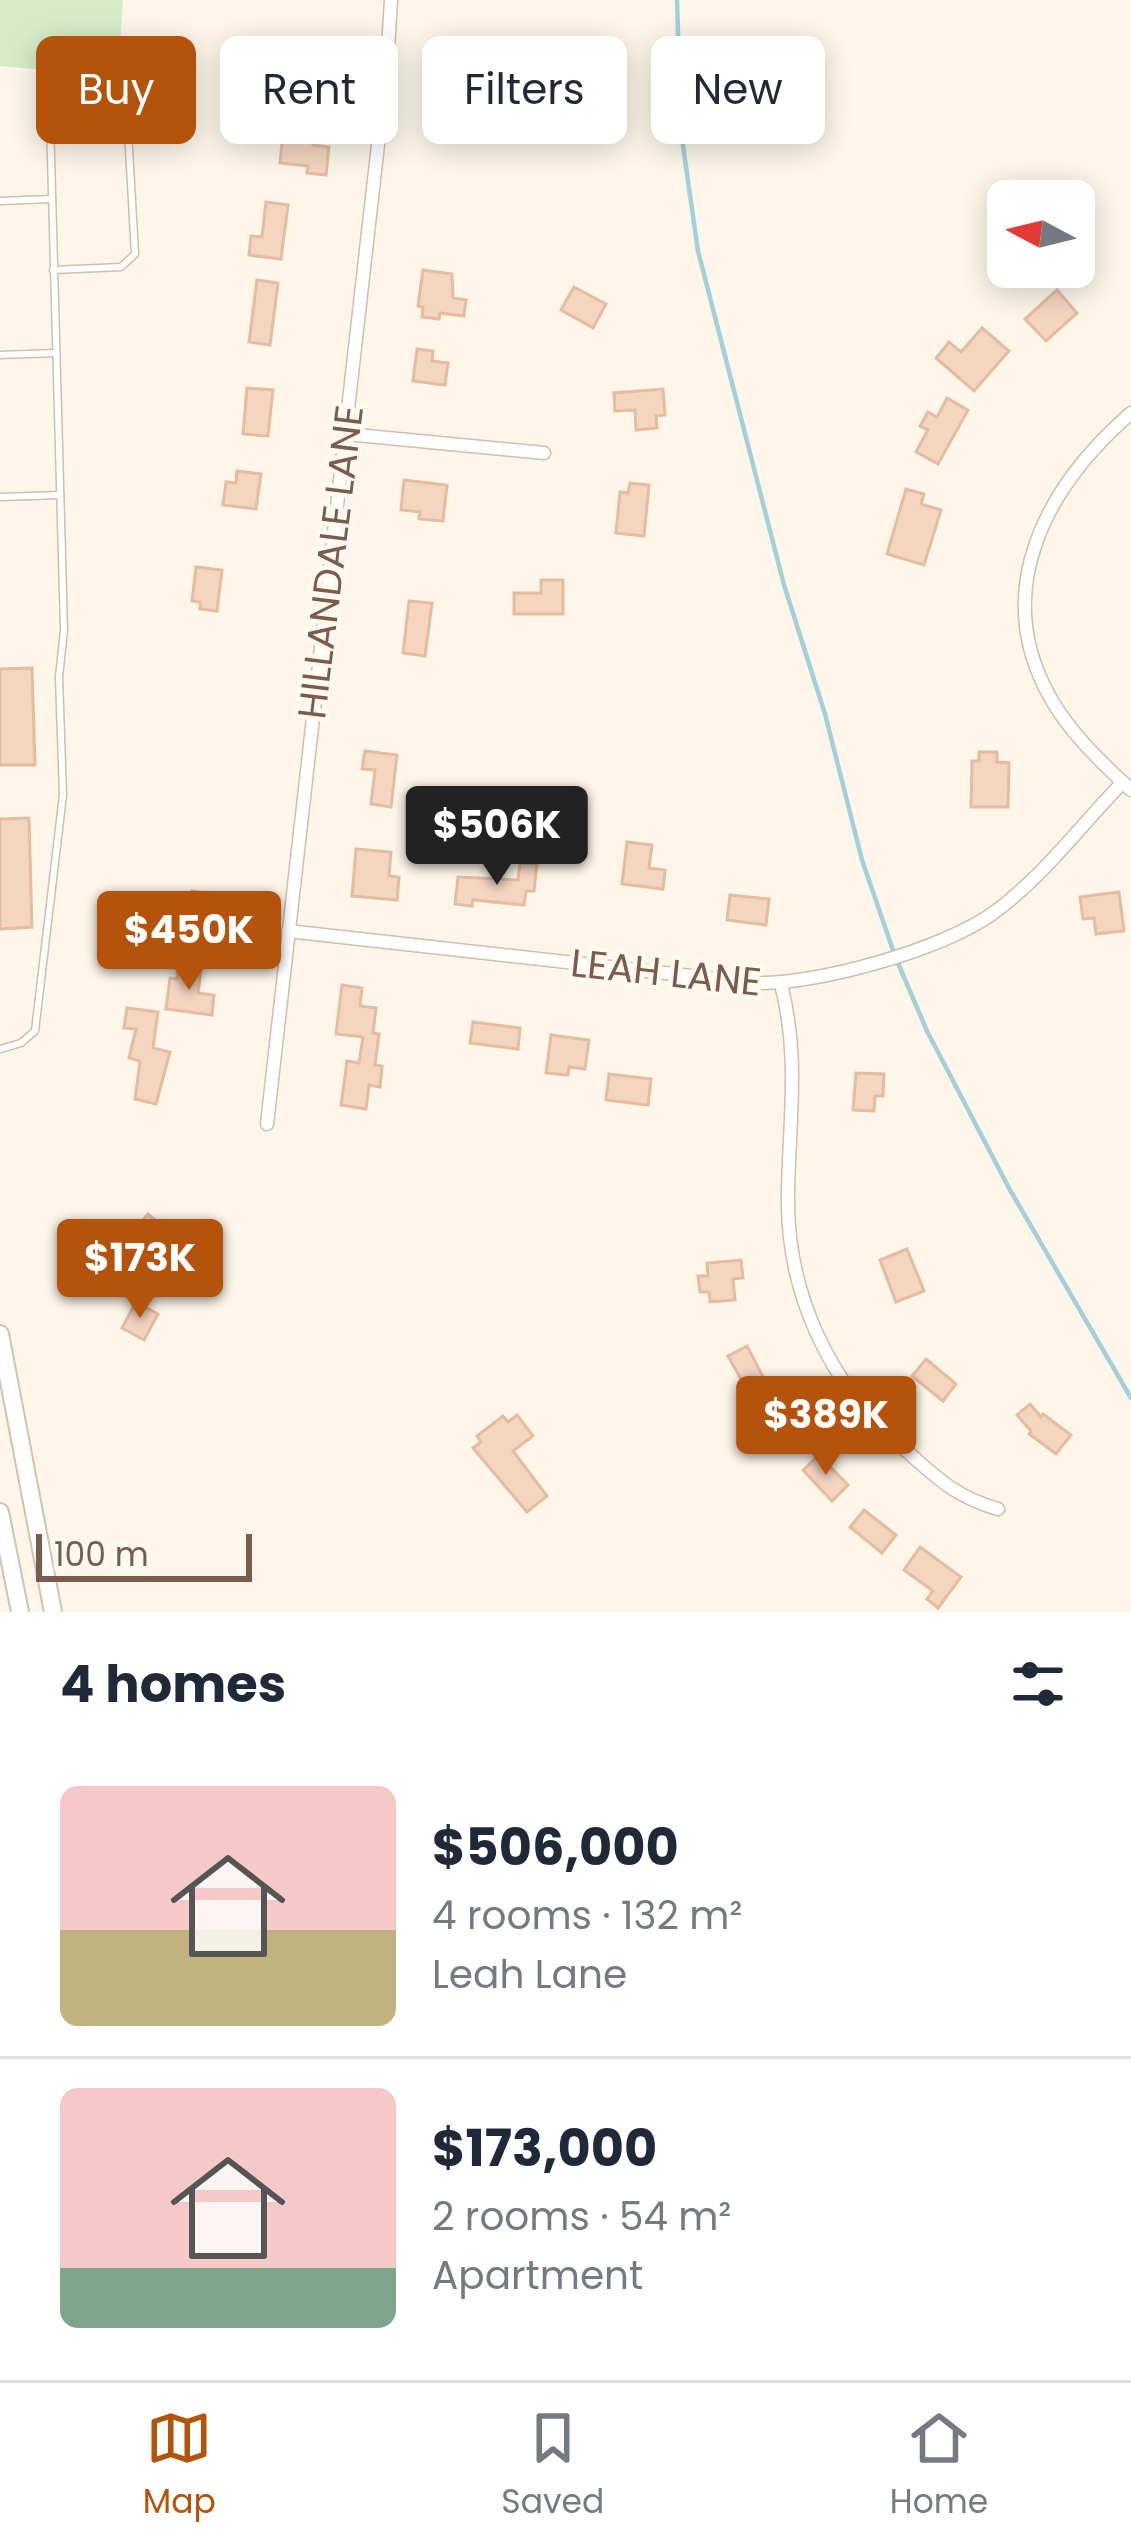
<!DOCTYPE html>
<meta charset="utf-8">
<style>
:root{--surface:#fff;--page:#f6f6f7;--text:#1f2937;--muted:#747a83;--line:#e0e1e3;--accent:#b45309}
body{margin:0;font-family:Poppins,sans-serif;background:var(--page);color:var(--text);height:100vh;display:flex;flex-direction:column;font-size:45px;white-space:nowrap}
*{box-sizing:border-box;margin:0}
p{font-size:39px;color:var(--muted)}
.icon{flex:none;width:66px;height:66px;fill:none;stroke:currentColor;stroke-width:2;stroke-linecap:round;stroke-linejoin:round}
.map{position:relative;height:1612px;overflow:hidden}
.sheet{display:flex;flex-direction:column;background:var(--surface);flex:1}
.sheet>*{flex:none}
.top-card{position:absolute;left:36px;top:36px;width:1059px;height:108px;display:flex;gap:24px}
.needle{width:78px;rotate:277deg}
.buttons{position:absolute;left:987px;top:180px;display:grid;gap:24px}
.buttons a{display:grid;place-items:center;width:108px;height:108px;border-radius:18px;background:var(--surface);box-shadow:0 6px 30px #0003;font-size:60px}
.scale{position:absolute;left:36px;bottom:30px;width:216px;box-sizing:border-box;padding-left:12px;border:6px solid #795c4c;border-top:0;font-size:33px;line-height:42px;white-space:nowrap;color:#795c4c;-webkit-text-stroke:9px #fff9f0;paint-order:stroke}
.price{position:absolute;translate:-50% -102px;padding:0 27px;border-radius:12px;background:var(--accent);color:#fff;font-size:39px;line-height:78px;filter:drop-shadow(0 3px 6px #0008)}
.price::after{content:'';position:absolute;left:50%;top:72px;width:36px;height:27px;margin-left:-18px;background:inherit;clip-path:polygon(0 0,100% 0,50% 100%)}
.price.active{background:#222;color:#fff}
ul{padding:0;list-style:none}
li{display:flex;align-items:center;gap:36px;height:300px;padding:0 60px}
li+li{border-top:3px solid var(--line)}
li span{display:grid;place-items:center;flex:none;width:336px;height:240px;border-radius:18px;color:#555}
li>.icon{margin-inline-start:auto}
span .icon{width:144px;height:144px;fill:#fffc;stroke-width:1}
li b{font-size:51px}
h2{display:flex;justify-content:space-between;align-items:center;height:144px;padding:0 60px;font-size:51px}
.chip{padding:0 42px;border-radius:18px;background:var(--surface);box-shadow:0 6px 30px #0003;font-size:42px;line-height:108px}
.chip.active{background:var(--accent);color:#fff}
.dock{display:flex;justify-content:space-around;align-items:center;height:168px;border-top:3px solid var(--line);background:var(--surface);font-size:33px;color:var(--muted)}
.dock a{display:grid;justify-items:center;gap:6px}
.dock .active{color:var(--accent)}
.map>svg:first-child{display:block}
</style>
<div class="map">
<svg width="1131" height="1612" viewBox="0 0 1131 1612">
<rect width="100%" height="100%" fill="#fdf6e9"/>
<path fill="#d5ecc7" d="M 0,0 L 123,0 L 118,76 L 0,66 Z"/>
<g fill="none" stroke-linecap="round" stroke-linejoin="round">
<path stroke="#a3d0da" stroke-width="4.5" d="M 677,0 L 681,132 L 698,251 L 784,585 L 825,714 L 862,860 L 895,956 L 927,1031 L 1010,1190 L 1131,1398"/>
</g>
<g fill="#f3d5c0" stroke="#e6bca0" stroke-width="3">
<path d="M 285,113 L 316,117 L 313,145 L 329,147 L 326,175 L 307,173 L 308,166 L 280,163 Z"/>
<path d="M 266,202 L 288,205 L 281,259 L 249,255 L 251,236 L 262,237 Z"/>
<path d="M 423,270 L 452,274 L 453,298 L 466,300 L 464,316 L 440,313 L 439,319 L 422,317 L 423,307 L 418,306 Z"/>
<path d="M 257,280 L 278,283 L 270,345 L 249,342 Z"/>
<path d="M 574,287 L 606,304 L 593,328 L 561,310 Z"/>
<path d="M 1057,290 L 1077,313 L 1046,341 L 1025,319 Z"/>
<path d="M 982,328 L 1009,351 L 974,391 L 936,358 L 949,342 L 961,352 Z"/>
<path d="M 417,349 L 433,351 L 432,361 L 448,363 L 445,385 L 413,381 Z"/>
<path d="M 247,388 L 273,390 L 268,436 L 243,434 Z"/>
<path d="M 663,389 L 665,415 L 656,416 L 657,428 L 636,430 L 635,410 L 615,411 L 614,393 Z"/>
<path d="M 947,398 L 968,410 L 938,464 L 916,452 L 928,430 L 920,426 L 928,412 L 937,417 Z"/>
<path d="M 237,471 L 261,474 L 256,509 L 223,505 L 226,482 L 236,483 Z"/>
<path d="M 404,480 L 447,485 L 443,521 L 419,519 L 420,512 L 401,510 Z"/>
<path d="M 630,483 L 649,485 L 644,536 L 616,533 L 620,492 L 628,493 Z"/>
<path d="M 906,489 L 924,494 L 921,504 L 941,510 L 924,565 L 887,554 Z"/>
<path d="M 196,567 L 222,570 L 217,611 L 200,609 L 200,602 L 192,601 Z"/>
<path d="M 541,580 L 563,580 L 563,614 L 514,614 L 514,593 L 541,593 Z"/>
<path d="M 409,601 L 432,603 L 425,656 L 403,653 Z"/>
<path d="M 32,668 L 35,765 L 0,765 L 0,669 Z"/>
<path d="M 365,751 L 397,755 L 391,807 L 371,804 L 375,770 L 362,769 Z"/>
<path d="M 979,752 L 997,752 L 997,762 L 1009,763 L 1008,807 L 971,807 L 972,761 L 979,761 Z"/>
<path d="M 29,818 L 32,927 L 0,929 L 0,819 Z"/>
<path d="M 627,842 L 652,845 L 649,868 L 665,870 L 663,889 L 622,884 Z"/>
<path d="M 356,849 L 391,852 L 389,876 L 399,877 L 397,900 L 352,896 Z"/>
<path d="M 520,863 L 537,864 L 534,891 L 526,891 L 524,905 L 473,900 L 472,906 L 455,904 L 458,877 L 518,880 Z"/>
<path d="M 192,891 L 220,895 L 215,940 L 187,936 Z"/>
<path d="M 1119,892 L 1124,931 L 1096,934 L 1094,918 L 1083,919 L 1080,897 Z"/>
<path d="M 730,895 L 769,899 L 766,925 L 727,920 Z"/>
<path d="M 178,966 L 201,968 L 198,993 L 214,995 L 212,1015 L 166,1009 L 170,978 L 177,979 Z"/>
<path d="M 342,985 L 362,988 L 360,1006 L 376,1008 L 373,1033 L 379,1034 L 375,1065 L 382,1066 L 380,1087 L 369,1085 L 366,1109 L 341,1105 L 347,1061 L 359,1063 L 363,1037 L 336,1034 Z"/>
<path d="M 127,1008 L 158,1012 L 153,1048 L 170,1052 L 156,1104 L 135,1099 L 140,1061 L 129,1058 L 136,1029 L 124,1028 Z"/>
<path d="M 473,1022 L 520,1028 L 518,1049 L 470,1043 Z"/>
<path d="M 551,1035 L 589,1040 L 585,1069 L 569,1067 L 568,1075 L 546,1073 Z"/>
<path d="M 856,1073 L 884,1074 L 883,1096 L 875,1096 L 874,1111 L 853,1110 Z"/>
<path d="M 609,1074 L 651,1079 L 648,1105 L 606,1100 Z"/>
<path d="M 148,1214 L 183,1244 L 161,1270 L 142,1253 L 150,1243 L 135,1230 Z"/>
<path d="M 907,1249 L 924,1291 L 896,1302 L 880,1260 Z"/>
<path d="M 741,1260 L 743,1278 L 733,1279 L 735,1300 L 710,1302 L 709,1292 L 700,1292 L 698,1276 L 708,1276 L 707,1263 Z"/>
<path d="M 136,1302 L 158,1314 L 144,1340 L 122,1328 Z"/>
<path d="M 747,1346 L 764,1379 L 746,1388 L 728,1356 Z"/>
<path d="M 926,1359 L 956,1384 L 943,1401 L 912,1376 Z"/>
<path d="M 1030,1404 L 1041,1417 L 1043,1414 L 1071,1435 L 1056,1454 L 1029,1434 L 1031,1431 L 1017,1415 Z"/>
<path d="M 782,1407 L 806,1436 L 790,1450 L 765,1422 Z"/>
<path d="M 517,1415 L 533,1436 L 513,1451 L 547,1496 L 527,1512 L 473,1448 L 481,1442 L 477,1436 L 503,1416 L 508,1422 Z"/>
<path d="M 819,1455 L 848,1485 L 832,1501 L 803,1470 Z"/>
<path d="M 864,1510 L 896,1535 L 882,1553 L 850,1527 Z"/>
<path d="M 920,1547 L 961,1577 L 938,1608 L 927,1599 L 933,1591 L 904,1570 Z"/>
</g>
<g fill="none" stroke-linecap="round" stroke-linejoin="round">
<defs>
<g id="service">
<path d="M 50,116 L 117,125 L 128,131 L 135,254 L 121,267 L 53,270"/>
<path d="M 0,201 L 52,199"/>
<path d="M 0,355 L 56,353"/>
<path d="M 0,497 L 60,495"/>
<path d="M 0,1049 L 21,1043 L 35,1031 L 63,795 L 59,677 L 64,630 L 49,83"/>
</g>
<g id="minor">
<path d="M 1131,413 C 1046,487 989,591 1051,699 C 1071,734 1102,763 1131,790"/>
<path d="M 346,434 L 544,453"/>
<path d="M 288,931 L 754,983 C 817,985 940,950 992,914 C 1041,879 1081,825 1123,782"/>
<path d="M 781,984 C 800,1058 789,1120 788,1194 C 786,1290 828,1383 900,1445 C 933,1475 955,1497 998,1509"/>
<path d="M 267,1124 L 387,65 L 391,0"/>
</g>
<g id="secondary">
<path d="M 0,1334 L 53,1612"/>
<path d="M 0,1512 L 20,1612"/>
</g>
</defs>
<use href="#service" stroke="#d0beae" stroke-width="9"/>
<use href="#minor" stroke="#d0beae" stroke-width="15"/>
<use href="#secondary" stroke="#d6c0ae" stroke-width="20"/>
<use href="#service" stroke="#fff" stroke-width="6"/>
<use href="#minor" stroke="#fff" stroke-width="12"/>
<use href="#secondary" stroke="#fff" stroke-width="16"/>
</g>
<g text-anchor="middle" stroke-width="9" stroke-linejoin="round" paint-order="stroke">
<g font-size="39" fill="#795c4c" stroke="#fff9f0">
<text transform="translate(330 562) rotate(-83)" y="14">HILLANDALE LANE</text>
<text transform="translate(666 972) rotate(6)" y="14">LEAH LANE</text>
</g>
</g>
</svg>
<div class="buttons">
<a><svg class="needle" viewBox="-14 -14 28 28"><path d="M0-13l5 13h-10z" fill="#e53935"/><path d="M0 13l5-13h-10z" fill="#747a83"/></svg></a>
</div>
<div class="scale">100 m</div>
<b class="price active" style="left:497px;top:888px">$506K</b>
<b class="price" style="left:189px;top:993px">$450K</b>
<b class="price" style="left:140px;top:1321px">$173K</b>
<b class="price" style="left:826px;top:1478px">$389K</b>
<div class="top-card">
<a class="chip active">Buy</a>
<a class="chip">Rent</a>
<a class="chip">Filters</a>
<a class="chip">New</a>
</div>
</div>
<section class="sheet">
<h2>4 homes<svg class="icon" aria-label="filters" viewBox="0 0 24 24"><path d="M4 7h16M4 17h16"/><circle cx="9" cy="7" r="2"/><circle cx="15" cy="17" r="2"/></svg></h2>
<ul>
<li><span style="background:linear-gradient(#f6c9c9 60%,#c2b280 0)"><svg class="icon" aria-label="home" viewBox="0 0 24 24"><path d="M3 11l9-7 9 7M6 9v11h12V9"/></svg></span><div><b>$506,000</b><p>4 rooms · 132 m²</p><p>Leah Lane</p></div></li>
<li><span style="background:linear-gradient(#f6c9c9 75%,#7fa58c 0)"><svg class="icon" aria-label="home" viewBox="0 0 24 24"><path d="M3 11l9-7 9 7M6 9v11h12V9"/></svg></span><div><b>$173,000</b><p>2 rooms · 54 m²</p><p>Apartment</p></div></li>
</ul>
</section>
<nav class="dock">
<a class="active"><svg class="icon" aria-label="map" viewBox="0 0 24 24"><path d="M3 6l6-2 6 2 6-2v14l-6 2-6-2-6 2zM9 4v14M15 6v14"/></svg>Map</a>
<a><svg class="icon" aria-label="saved" viewBox="0 0 24 24"><path d="M7 4h10v16l-5-4-5 4z"/></svg>Saved</a>
<a><svg class="icon" aria-label="home" viewBox="0 0 24 24"><path d="M3 11l9-7 9 7M6 9v11h12V9"/></svg>Home</a>
</nav>
